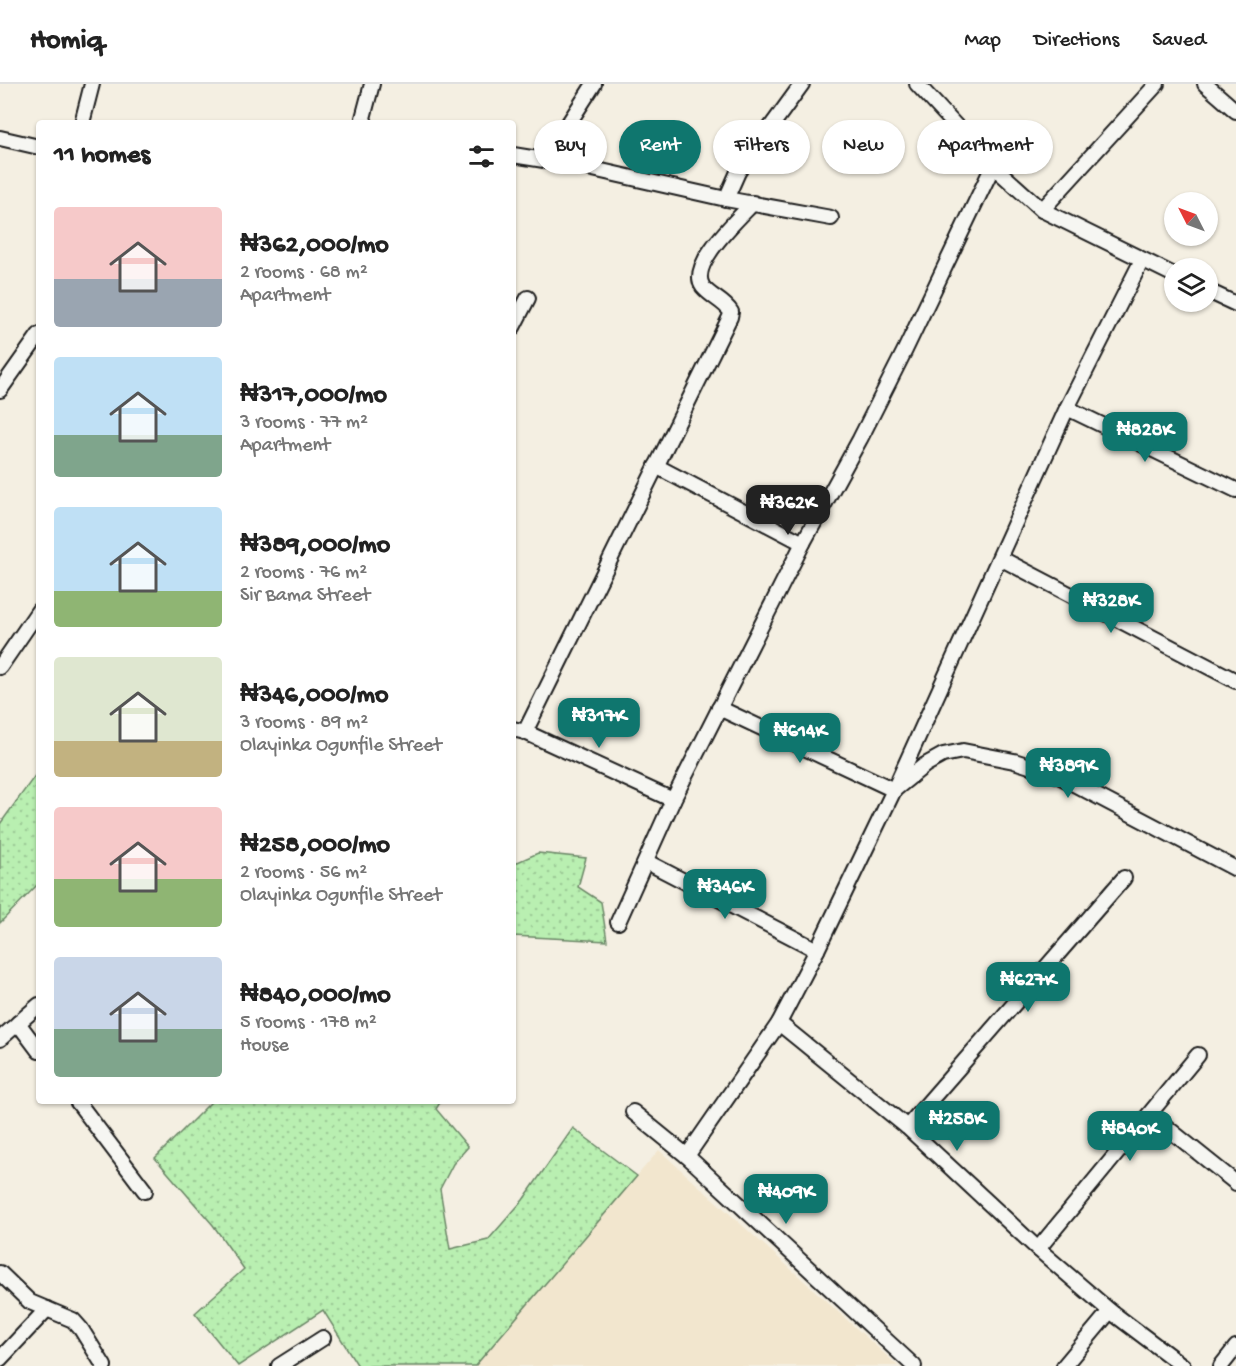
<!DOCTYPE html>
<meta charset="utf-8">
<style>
:root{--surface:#fff;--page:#f2f2f2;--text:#222;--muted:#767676;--line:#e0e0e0;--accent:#0f766e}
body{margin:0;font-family:"Gochi Hand",sans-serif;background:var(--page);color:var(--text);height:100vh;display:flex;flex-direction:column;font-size:22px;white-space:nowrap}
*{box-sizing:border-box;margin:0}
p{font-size:20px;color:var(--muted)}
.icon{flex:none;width:33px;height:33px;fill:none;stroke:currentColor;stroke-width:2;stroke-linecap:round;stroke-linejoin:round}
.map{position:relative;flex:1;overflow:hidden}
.sheet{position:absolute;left:36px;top:36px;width:480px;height:984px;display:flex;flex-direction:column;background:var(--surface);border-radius:6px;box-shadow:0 2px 4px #0004}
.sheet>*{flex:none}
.top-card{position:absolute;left:534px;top:36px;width:570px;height:54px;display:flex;gap:12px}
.needle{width:39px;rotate:312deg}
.controls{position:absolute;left:1164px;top:108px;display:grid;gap:12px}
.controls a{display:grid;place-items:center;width:54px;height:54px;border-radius:50%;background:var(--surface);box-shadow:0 2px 4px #0004;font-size:30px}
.price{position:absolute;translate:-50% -51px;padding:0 14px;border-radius:12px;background:var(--accent);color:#fff;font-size:20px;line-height:39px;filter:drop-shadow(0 2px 3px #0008)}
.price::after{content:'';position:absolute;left:50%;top:36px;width:18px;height:14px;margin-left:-9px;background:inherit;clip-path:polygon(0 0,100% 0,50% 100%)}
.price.selected{background:#222;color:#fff}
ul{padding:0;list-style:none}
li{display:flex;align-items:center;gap:18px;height:150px;padding:0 18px}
li span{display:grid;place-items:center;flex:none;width:168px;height:120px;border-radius:6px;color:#555}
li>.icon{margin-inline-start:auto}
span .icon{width:72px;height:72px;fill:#fffc;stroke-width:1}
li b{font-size:26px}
h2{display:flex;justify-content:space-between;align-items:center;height:72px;padding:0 18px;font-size:26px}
.tag{padding:0 21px;border-radius:27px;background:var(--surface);box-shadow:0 2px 4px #0004;font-size:21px;line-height:54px}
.tag.selected{background:var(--accent);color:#fff}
header{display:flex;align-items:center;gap:36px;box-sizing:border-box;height:84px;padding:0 30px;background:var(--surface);border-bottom:2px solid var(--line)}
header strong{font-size:28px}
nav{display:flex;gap:33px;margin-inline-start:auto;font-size:21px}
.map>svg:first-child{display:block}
</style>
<header>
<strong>Homiq</strong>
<nav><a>Map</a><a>Directions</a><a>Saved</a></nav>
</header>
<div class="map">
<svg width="1236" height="1282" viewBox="0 0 1236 1282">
<defs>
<pattern id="grass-dots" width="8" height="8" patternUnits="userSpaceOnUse" patternTransform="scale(1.5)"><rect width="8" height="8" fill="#b9efb1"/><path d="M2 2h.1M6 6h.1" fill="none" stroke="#9ecc98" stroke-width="1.8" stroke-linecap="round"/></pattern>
</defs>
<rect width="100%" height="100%" fill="#f4efe2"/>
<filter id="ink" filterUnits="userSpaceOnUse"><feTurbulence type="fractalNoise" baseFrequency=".0167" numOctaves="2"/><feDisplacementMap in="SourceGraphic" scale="12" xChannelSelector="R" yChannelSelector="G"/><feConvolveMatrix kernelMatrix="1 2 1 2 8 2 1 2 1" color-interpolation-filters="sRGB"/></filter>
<g filter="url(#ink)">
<path fill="#f2e6ce" d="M 659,1066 L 898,1282 L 475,1282 Z"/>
<g fill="url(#grass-dots)" stroke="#6a8666" stroke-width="1.5">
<path d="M 39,686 L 39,799 L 0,839 L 0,740 Z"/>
<path d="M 538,769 L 586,774 L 578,803 L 601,818 L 607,857 L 513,852 L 513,780 Z"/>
<path d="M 212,1017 L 441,1017 L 436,1025 L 468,1063 L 453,1080 L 440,1105 L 450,1165 L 488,1156 L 523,1116 L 573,1044 L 637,1092 L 475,1282 L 358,1282 L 323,1226 L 238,1282 L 195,1229 L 244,1185 L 213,1141 L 155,1074 Z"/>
</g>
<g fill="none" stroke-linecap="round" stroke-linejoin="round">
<defs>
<g id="minor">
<path d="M 917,0 L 993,82 L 1042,126 L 1174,191"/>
<path d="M 1205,0 L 1236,27"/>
<path d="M 82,39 L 92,0"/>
<path d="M 365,39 L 363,34 L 372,0"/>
<path d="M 0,54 L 39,63"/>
<path d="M 513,71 L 575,81 L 726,115 L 831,134"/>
<path d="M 545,76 L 594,0"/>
<path d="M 726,115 L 738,88 L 802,0"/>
<path d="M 1042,126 L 1157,0"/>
<path d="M 1208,207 L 1236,220"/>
<path d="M 513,243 L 528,214"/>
<path d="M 0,306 L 39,251"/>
<path d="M 1067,324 L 1236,406"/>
<path d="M 656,382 L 803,459"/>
<path d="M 1000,474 L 1236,597"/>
<path d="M 0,583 L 39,526"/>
<path d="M 719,624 L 894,706 L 925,681 L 943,671 L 963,667 L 1014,677 L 1055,690 L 1236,785"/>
<path d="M 513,645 L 525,648 L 673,716"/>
<path d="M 525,648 L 730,233 L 731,228 C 724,217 711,213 703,203 C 687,181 739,134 753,119"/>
<path d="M 647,778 L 817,866"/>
<path d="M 618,838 L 673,716 L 803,459 L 860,355 L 905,266 L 993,82"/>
<path d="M 18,939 L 39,967"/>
<path d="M 779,939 L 907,1043 L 1038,1165 L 1110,1227 L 1183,1282"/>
<path d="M 0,955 L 39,921"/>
<path d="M 77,1017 L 145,1107"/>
<path d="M 633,1028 L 687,1072 L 914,1282"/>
<path d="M 1150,1030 L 1236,1099"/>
<path d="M 907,1043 L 1124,794"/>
<path d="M 687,1072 L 779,939 L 817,866 L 894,706 L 1067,324 L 1142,176"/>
<path d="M 1038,1165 L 1198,971"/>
<path d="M 0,1189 L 30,1218 L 73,1236 L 81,1245 L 104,1282"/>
<path d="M 0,1275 L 47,1225"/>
<path d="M 279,1282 L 323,1254"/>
<path d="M 1064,1282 L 1110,1227"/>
<path d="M 1221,1282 L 1236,1263"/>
</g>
</defs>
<use href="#minor" stroke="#1c1c1c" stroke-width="18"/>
<use href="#minor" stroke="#f6f6f2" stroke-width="14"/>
</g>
</g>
</svg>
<div class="controls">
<a><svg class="needle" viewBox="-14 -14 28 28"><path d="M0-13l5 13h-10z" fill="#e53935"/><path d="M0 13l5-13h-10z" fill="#767676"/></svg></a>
<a><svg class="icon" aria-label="layers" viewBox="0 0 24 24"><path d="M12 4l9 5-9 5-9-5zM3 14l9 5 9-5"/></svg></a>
</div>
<b class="price" style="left:1145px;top:379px">₦828K</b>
<b class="price selected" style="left:788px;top:452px">₦362K</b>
<b class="price" style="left:1111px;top:550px">₦328K</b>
<b class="price" style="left:599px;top:665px">₦317K</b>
<b class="price" style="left:800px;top:680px">₦614K</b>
<b class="price" style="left:1068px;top:715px">₦389K</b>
<b class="price" style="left:725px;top:836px">₦346K</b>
<b class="price" style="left:1028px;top:929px">₦627K</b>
<b class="price" style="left:957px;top:1068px">₦258K</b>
<b class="price" style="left:1130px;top:1078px">₦840K</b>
<b class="price" style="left:786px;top:1141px">₦409K</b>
<div class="top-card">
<a class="tag">Buy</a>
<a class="tag selected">Rent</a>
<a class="tag">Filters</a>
<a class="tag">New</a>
<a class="tag">Apartment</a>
</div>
<section class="sheet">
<h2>11 homes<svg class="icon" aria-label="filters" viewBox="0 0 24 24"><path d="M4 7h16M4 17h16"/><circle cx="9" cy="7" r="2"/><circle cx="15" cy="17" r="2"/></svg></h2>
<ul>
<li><span style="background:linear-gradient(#f6c9c9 60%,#9aa5b1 0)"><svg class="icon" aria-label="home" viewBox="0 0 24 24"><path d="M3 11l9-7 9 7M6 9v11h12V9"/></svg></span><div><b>₦362,000/mo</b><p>2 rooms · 68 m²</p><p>Apartment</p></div></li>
<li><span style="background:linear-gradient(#bfe0f5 65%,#7fa58c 0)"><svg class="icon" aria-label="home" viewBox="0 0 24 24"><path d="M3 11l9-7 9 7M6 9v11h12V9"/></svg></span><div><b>₦317,000/mo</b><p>3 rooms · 77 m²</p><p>Apartment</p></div></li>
<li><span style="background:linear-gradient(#bfe0f5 70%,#8fb573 0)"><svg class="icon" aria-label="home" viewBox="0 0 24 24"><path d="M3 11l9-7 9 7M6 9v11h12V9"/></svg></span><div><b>₦389,000/mo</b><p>2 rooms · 76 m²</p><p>Sir Bama Street</p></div></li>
<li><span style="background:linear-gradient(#dfe7d0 70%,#c2b280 0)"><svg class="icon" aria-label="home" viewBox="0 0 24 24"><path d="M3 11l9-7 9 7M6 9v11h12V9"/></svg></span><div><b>₦346,000/mo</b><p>3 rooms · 89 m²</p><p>Olayinka Ogunfile Street</p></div></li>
<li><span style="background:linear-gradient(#f6c9c9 60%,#8fb573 0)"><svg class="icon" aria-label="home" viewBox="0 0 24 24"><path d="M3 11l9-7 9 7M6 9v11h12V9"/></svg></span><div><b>₦258,000/mo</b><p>2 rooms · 56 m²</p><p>Olayinka Ogunfile Street</p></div></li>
<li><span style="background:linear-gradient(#c9d6e8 60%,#7fa58c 0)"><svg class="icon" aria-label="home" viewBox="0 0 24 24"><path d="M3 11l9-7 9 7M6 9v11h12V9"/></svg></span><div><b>₦840,000/mo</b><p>5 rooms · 178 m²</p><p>House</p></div></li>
</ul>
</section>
</div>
